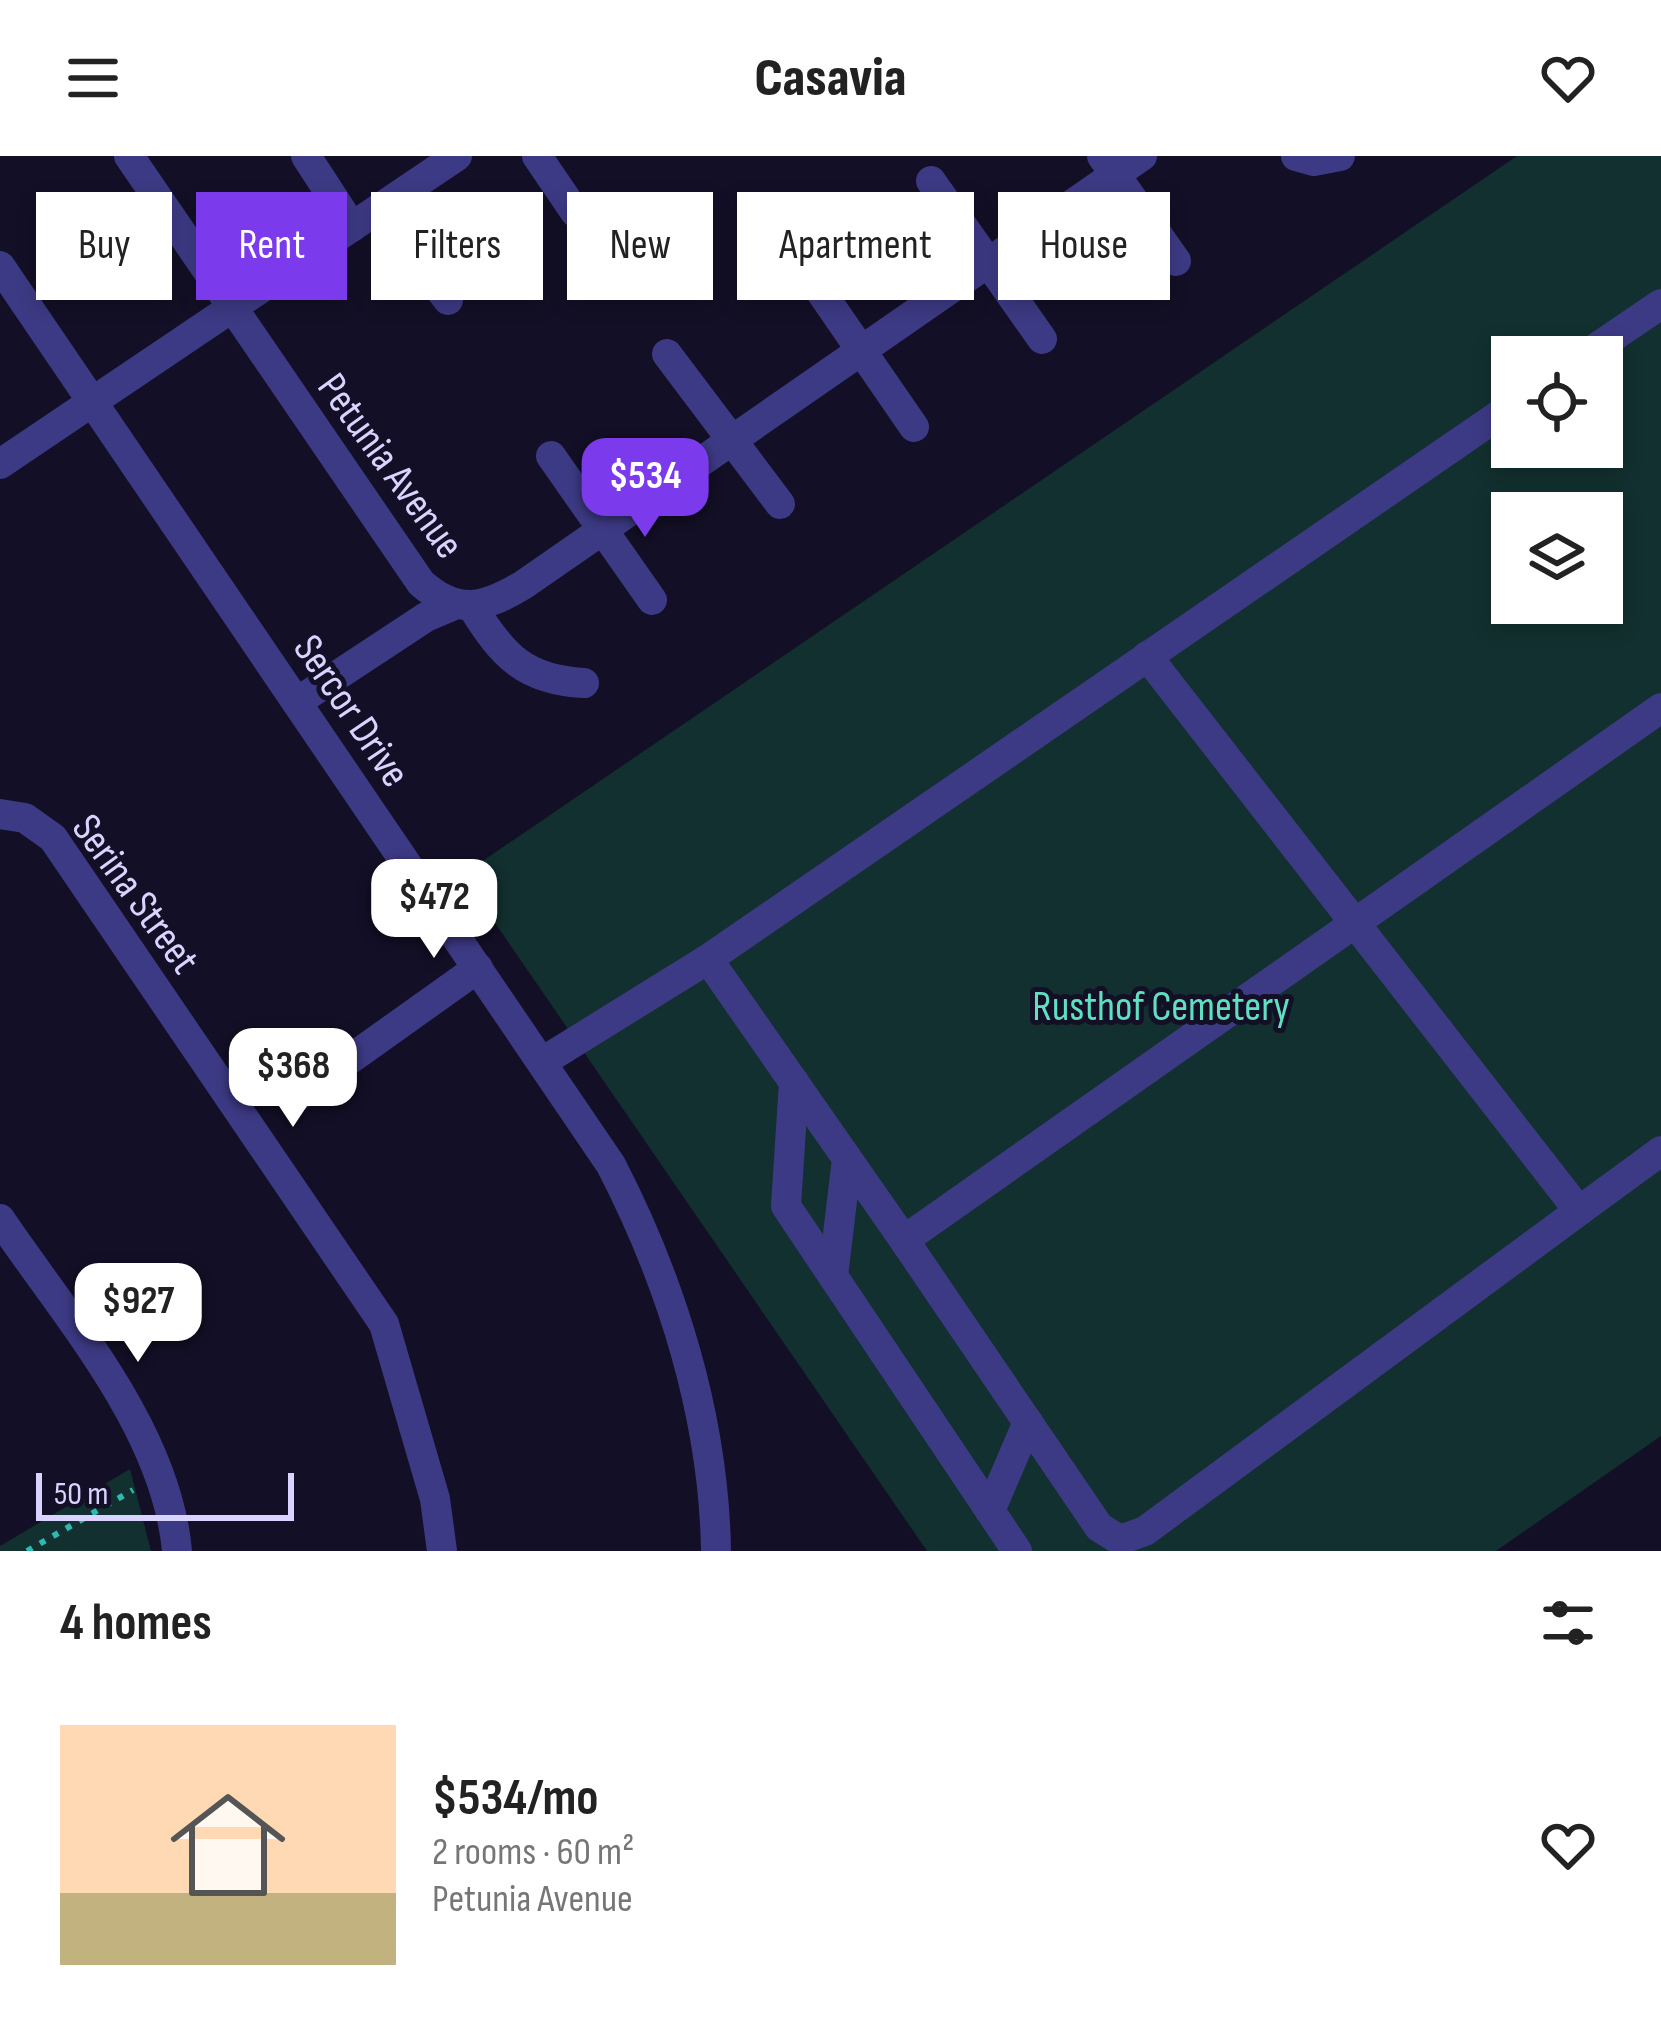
<!DOCTYPE html>
<meta charset="utf-8">
<style>
:root{--surface:#fff;--page:#f2f2f2;--text:#222;--muted:#767676;--accent:#7c3aed}
body{margin:0;font-family:"Sofia Sans Condensed",sans-serif;background:var(--page);color:var(--text);height:100vh;display:flex;flex-direction:column;font-size:45px;white-space:nowrap}
*{box-sizing:border-box;margin:0}
p{font-size:39px;color:var(--muted)}
.icon{flex:none;width:66px;height:66px;fill:none;stroke:currentColor;stroke-width:2;stroke-linecap:round;stroke-linejoin:round}
.map{position:relative;height:1395px;overflow:hidden}
.drawer{display:flex;flex-direction:column;background:var(--surface);flex:1}
.drawer>*{flex:none}
.banner{position:absolute;left:36px;top:36px;width:1590px;height:108px;display:flex;gap:24px}
.controls{position:absolute;left:1491px;top:180px;display:grid;gap:24px}
.controls a{display:grid;place-items:center;width:132px;height:132px;border-radius:0px;background:var(--surface);box-shadow:0 6px 18px #0003;font-size:60px}
.scale{position:absolute;left:36px;bottom:30px;width:258px;box-sizing:border-box;padding-left:12px;border:6px solid #d9d4ff;border-top:0;font-size:33px;line-height:42px;white-space:nowrap;color:#d9d4ff;-webkit-text-stroke:9px #130f26;paint-order:stroke}
.price{position:absolute;translate:-50% -102px;padding:0 27px;border-radius:24px;background:#fff;color:#222;font-size:39px;line-height:78px;filter:drop-shadow(0 3px 6px #0008)}
.price::after{content:'';position:absolute;left:50%;top:72px;width:36px;height:27px;margin-left:-18px;background:inherit;clip-path:polygon(0 0,100% 0,50% 100%)}
.price.current{background:var(--accent);color:#fff}
ul{padding:0;list-style:none}
li{display:flex;align-items:center;gap:36px;height:300px;padding:0 60px}
li span{display:grid;place-items:center;flex:none;width:336px;height:240px;border-radius:0px;color:#555}
li>.icon{margin-inline-start:auto}
span .icon{width:144px;height:144px;fill:#fffc;stroke-width:1}
li b{font-size:51px}
h2{display:flex;justify-content:space-between;align-items:center;height:144px;padding:0 60px;font-size:51px}
.pill{padding:0 42px;border-radius:0px;background:var(--surface);box-shadow:0 6px 18px #0003;font-size:42px;line-height:108px}
.pill.current{background:var(--accent);color:#fff}
header{display:flex;justify-content:space-between;align-items:center;height:156px;padding:0 60px;background:var(--surface);font-size:54px;font-weight:800}
.map>svg:first-child{display:block}
</style>
<header><svg class="icon" aria-label="menu" viewBox="0 0 24 24"><path d="M4 6h16M4 12h16M4 18h16"/></svg>Casavia<svg class="icon" aria-label="heart" viewBox="0 0 24 24"><path d="M12 20l-8-8c-3-5 5-10 8-4 3-6 11-1 8 4z"/></svg></header>
<div class="map">
<svg width="1661" height="1395" viewBox="0 0 1661 1395">
<rect width="100%" height="100%" fill="#130f26"/>
<g fill="#12302f" fill-rule="evenodd">
<path d="M 1517,0 L 1661,0 L 1661,1280 L 1496,1395 L 927,1395 L 462,719 ZM 1512,201 L 1602,201 L 1602,291 L 1512,291 ZM 1512,357 L 1602,357 L 1602,447 L 1512,447 Z"/>
<path d="M 130,1313 L 151,1395 L 0,1395 L 0,1390 Z"/>
</g>
<g fill="none" stroke-linecap="round" stroke-linejoin="round">
<path stroke="#2fb8b0" stroke-width="6" stroke-dasharray="6 9" stroke-linecap="butt" d="M 27,1395 L 133,1334"/>
<g stroke="#3d3a85" stroke-width="30">
<path d="M 129,0 L 421,427 C 457,459 483,453 523,429 L 1142,0"/>
<path d="M 306,0 L 352,71"/>
<path d="M 537,0 L 575,56"/>
<path d="M 1102,0 L 1176,105"/>
<path d="M 1296,0 L 1314,5 L 1340,0"/>
<path d="M 931,25 L 1042,183"/>
<path d="M 379,53 L 448,144"/>
<path d="M 0,110 L 611,1009 C 672,1127 714,1262 716,1395"/>
<path d="M 812,123 L 914,271"/>
<path d="M 667,198 L 780,348"/>
<path d="M 1583,201 L 1661,148"/>
<path d="M 551,300 L 652,444"/>
<path d="M 0,308 L 457,0"/>
<path d="M 473,452 C 503,500 525,524 584,527"/>
<path d="M 1147,500 L 1579,1055 L 1661,995"/>
<path d="M 297,546 L 426,461 L 452,450"/>
<path d="M 0,658 L 25,662 L 53,682 L 384,1168 L 435,1343 L 442,1395"/>
<path d="M 708,803 L 1512,250"/>
<path d="M 542,906 L 708,803 L 904,1084 L 1661,552"/>
<path d="M 794,926 L 786,1050 L 1017,1395"/>
<path d="M 297,941 L 478,812"/>
<path d="M 0,1063 C 66,1161 166,1272 177,1395"/>
<path d="M 904,1084 L 1099,1371 L 1120,1384 L 1145,1375 L 1579,1055"/>
<path d="M 833,1120 L 847,1003"/>
<path d="M 990,1355 L 1028,1266"/>
</g>
</g>
<g text-anchor="middle" stroke-width="10" stroke-linejoin="round" paint-order="stroke">
<g font-size="42" fill="#d9d4ff" stroke="#130f26">
<text transform="translate(392 309) rotate(54)" y="15">Petunia Avenue</text>
<text transform="translate(353 554) rotate(56)" y="15">Sercor Drive</text>
<text transform="translate(137 737) rotate(54)" y="15">Serina Street</text>
</g>
<g font-size="42" fill="#5fe0c0" stroke="#130f26">
<text x="1161" y="864">Rusthof Cemetery</text>
</g>
</g>
</svg>
<div class="controls">
<a><svg class="icon" aria-label="locate" viewBox="0 0 24 24"><circle cx="12" cy="12" r="6"/><path d="M12 2v4M12 18v4M2 12h4M18 12h4"/></svg></a>
<a><svg class="icon" aria-label="layers" viewBox="0 0 24 24"><path d="M12 4l9 5-9 5-9-5zM3 14l9 5 9-5"/></svg></a>
</div>
<div class="scale">50 m</div>
<b class="price current" style="left:645px;top:384px">$534</b>
<b class="price" style="left:434px;top:805px">$472</b>
<b class="price" style="left:293px;top:974px">$368</b>
<b class="price" style="left:138px;top:1209px">$927</b>
<div class="banner">
<a class="pill">Buy</a>
<a class="pill current">Rent</a>
<a class="pill">Filters</a>
<a class="pill">New</a>
<a class="pill">Apartment</a>
<a class="pill">House</a>
</div>
</div>
<section class="drawer">
<h2>4 homes<svg class="icon" aria-label="filters" viewBox="0 0 24 24"><path d="M4 7h16M4 17h16"/><circle cx="9" cy="7" r="2"/><circle cx="15" cy="17" r="2"/></svg></h2>
<ul>
<li><span style="background:linear-gradient(#ffd9b3 70%,#c2b280 0)"><svg class="icon" aria-label="home" viewBox="0 0 24 24"><path d="M3 11l9-7 9 7M6 9v11h12V9"/></svg></span><div><b>$534/mo</b><p>2 rooms · 60 m²</p><p>Petunia Avenue</p></div><svg class="icon" aria-label="heart" viewBox="0 0 24 24"><path d="M12 20l-8-8c-3-5 5-10 8-4 3-6 11-1 8 4z"/></svg></li>
</ul>
</section>
